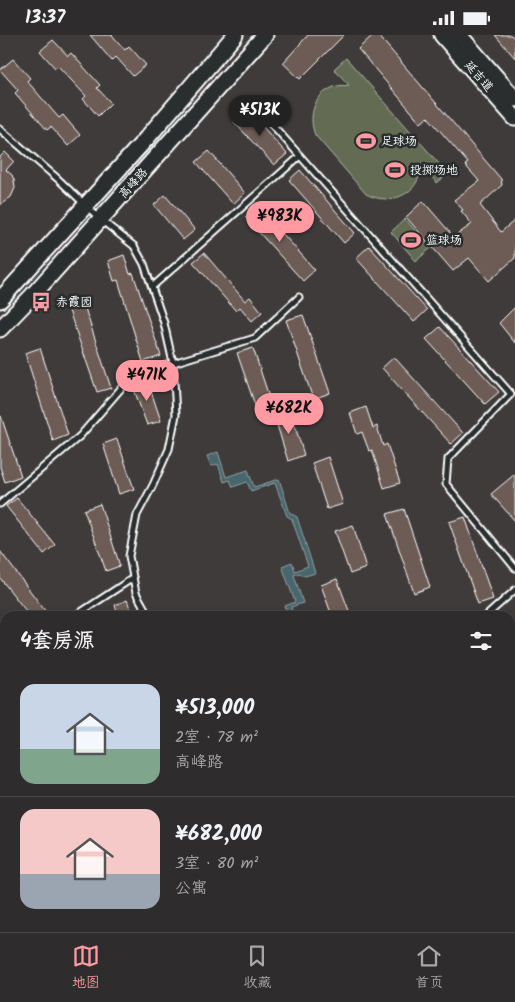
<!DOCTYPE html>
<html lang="zh">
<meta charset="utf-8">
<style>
:root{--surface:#2e2c2c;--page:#363434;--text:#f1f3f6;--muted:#a7a7a9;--line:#494848;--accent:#ff9aa2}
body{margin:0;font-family:Kalam,"LXGW WenKai TC",sans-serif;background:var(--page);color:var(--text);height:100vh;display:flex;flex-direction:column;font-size:19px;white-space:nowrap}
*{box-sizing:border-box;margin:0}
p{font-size:16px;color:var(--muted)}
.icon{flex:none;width:28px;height:28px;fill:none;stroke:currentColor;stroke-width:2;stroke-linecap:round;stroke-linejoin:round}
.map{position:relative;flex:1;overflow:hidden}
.drawer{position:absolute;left:0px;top:576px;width:515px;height:321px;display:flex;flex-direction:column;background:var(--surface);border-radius:15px 15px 0 0;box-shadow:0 2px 8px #0003,0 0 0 1px var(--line)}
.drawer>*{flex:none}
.price{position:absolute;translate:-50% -42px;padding:0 11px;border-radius:18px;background:var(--accent);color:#111;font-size:16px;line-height:32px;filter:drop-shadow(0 1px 2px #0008)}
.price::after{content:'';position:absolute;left:50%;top:30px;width:15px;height:11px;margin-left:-8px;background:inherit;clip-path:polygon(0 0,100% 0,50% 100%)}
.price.active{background:#222;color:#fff}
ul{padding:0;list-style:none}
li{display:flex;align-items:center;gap:15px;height:125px;padding:0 20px}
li+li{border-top:1px solid var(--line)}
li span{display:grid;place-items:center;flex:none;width:140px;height:100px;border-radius:15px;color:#555}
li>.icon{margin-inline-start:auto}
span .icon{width:60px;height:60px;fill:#fffc;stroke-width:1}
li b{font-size:21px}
h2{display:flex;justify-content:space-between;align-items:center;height:60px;padding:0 20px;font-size:21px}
.status{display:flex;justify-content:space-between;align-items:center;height:35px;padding:0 25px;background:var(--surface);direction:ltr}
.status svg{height:14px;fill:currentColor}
.tab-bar{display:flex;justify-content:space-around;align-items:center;height:70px;border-top:1px solid var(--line);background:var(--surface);font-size:14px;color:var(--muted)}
.tab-bar a{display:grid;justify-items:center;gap:2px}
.tab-bar .active{color:var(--accent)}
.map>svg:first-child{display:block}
</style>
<div class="status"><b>13:37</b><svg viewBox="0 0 49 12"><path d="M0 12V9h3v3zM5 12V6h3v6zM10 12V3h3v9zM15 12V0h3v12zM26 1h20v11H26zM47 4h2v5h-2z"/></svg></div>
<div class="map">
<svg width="515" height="897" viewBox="0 0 515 897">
<rect width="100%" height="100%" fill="#3e3b3a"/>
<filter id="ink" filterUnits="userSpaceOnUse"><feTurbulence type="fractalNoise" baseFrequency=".02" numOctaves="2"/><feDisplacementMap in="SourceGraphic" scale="10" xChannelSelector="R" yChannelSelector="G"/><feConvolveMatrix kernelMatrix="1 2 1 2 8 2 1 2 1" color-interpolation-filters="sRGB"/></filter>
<g filter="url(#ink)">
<g fill="#636c53" stroke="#b1b6a9">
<path d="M 346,23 L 448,139 L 437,148 L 421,130 C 420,134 420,138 419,142 C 411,164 385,169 366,159 L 315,100 C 307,80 315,57 337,51 C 341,50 345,51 349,50 L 334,34 Z"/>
<path d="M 405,184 L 431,213 L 416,226 L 391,197 Z"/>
</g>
<path fill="#49666d" stroke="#92a3a7" d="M 218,417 L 226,442 L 248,435 L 254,452 L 279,444 L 290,478 L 297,482 L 315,538 L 305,541 L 299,538 L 294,540 L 303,568 L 291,572 L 294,581 L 289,581 L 285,571 L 295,567 L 282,531 L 292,527 L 295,536 L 308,531 L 292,484 L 287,481 L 275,448 L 251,456 L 247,447 L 233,452 L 230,445 L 224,447 L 218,429 L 211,431 L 207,421 Z"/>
<g fill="#6d5c55" stroke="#fff">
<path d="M 90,0 L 112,0 L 125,15 L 129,11 L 146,30 L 133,41 L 116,22 L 112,26 Z"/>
<path d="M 308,0 L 344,0 L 300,44 L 283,28 Z"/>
<path d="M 373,0 L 378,0 L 501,144 L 502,150 L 480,170 L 501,197 L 515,185 L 515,223 L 489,246 L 469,223 L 453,236 L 406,182 L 423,166 L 454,202 L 472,189 L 461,176 L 463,175 L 454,165 L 479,146 L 465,130 L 468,128 L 428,82 L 421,88 L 358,14 Z"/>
<path d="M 495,0 L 511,0 L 515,4 L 515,23 Z"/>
<path d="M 53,5 L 68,21 L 71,18 L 100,50 L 97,53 L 111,68 L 98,81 L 83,64 L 86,61 L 58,31 L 55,33 L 40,16 Z"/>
<path d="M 13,24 L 30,43 L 27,46 L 59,83 L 63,80 L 80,100 L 68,111 L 51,92 L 47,95 L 15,58 L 18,55 L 0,35 Z"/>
<path d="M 247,74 L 287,119 L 274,130 L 234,87 Z"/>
<path d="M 209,116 L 245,158 L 233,169 L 196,127 Z"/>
<path d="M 5,117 L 14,126 L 6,135 L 12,140 L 14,145 L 15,153 L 11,162 L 0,170 L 0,122 Z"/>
<path d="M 300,135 L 355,198 L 344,208 L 289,145 Z"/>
<path d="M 165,160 L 195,195 L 183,205 L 154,170 Z"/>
<path d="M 258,171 L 315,235 L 303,246 L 245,182 Z"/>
<path d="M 369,211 L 427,275 L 414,287 L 356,223 Z"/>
<path d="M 204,218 L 245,266 L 250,262 L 262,277 L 252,286 L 240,272 L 236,276 L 193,227 Z"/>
<path d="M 124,220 L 130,239 L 133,238 L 161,321 L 143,327 L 118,245 L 114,246 L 108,226 Z"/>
<path d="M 82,264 L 111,353 L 97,357 L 67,270 Z"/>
<path d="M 515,272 L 515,308 L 499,288 Z"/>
<path d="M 303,280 L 330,358 L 313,364 L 286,285 Z"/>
<path d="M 440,292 L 499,357 L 485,369 L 426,304 Z"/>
<path d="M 40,313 L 68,400 L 53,406 L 25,318 Z"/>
<path d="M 253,313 L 272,371 L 257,376 L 237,318 Z"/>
<path d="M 394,322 L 463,398 L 451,409 L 382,333 Z"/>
<path d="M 147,344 L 161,386 L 147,390 L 132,349 Z"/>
<path d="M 366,372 L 373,393 L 377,391 L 383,411 L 387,409 L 400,448 L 384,453 L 372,415 L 369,416 L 362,397 L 357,399 L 350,378 Z"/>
<path d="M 290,375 L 304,420 L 288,426 L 274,380 Z"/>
<path d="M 0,381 L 1,381 L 21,441 L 5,447 L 0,432 Z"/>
<path d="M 117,404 L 134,454 L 119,459 L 103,409 Z"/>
<path d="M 328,422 L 343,469 L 327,474 L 312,428 Z"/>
<path d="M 515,439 L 515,486 L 491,459 Z"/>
<path d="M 17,463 L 55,510 L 44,519 L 6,471 Z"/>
<path d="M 100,469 L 120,531 L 106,536 L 84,475 Z"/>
<path d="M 404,474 L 430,552 L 414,558 L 387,479 Z"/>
<path d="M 465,482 L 493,564 L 478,569 L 449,487 Z"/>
<path d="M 353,490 L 366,533 L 350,539 L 335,496 Z"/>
<path d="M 0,516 L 49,581 L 30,581 L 0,543 Z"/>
<path d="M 337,544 L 351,581 L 332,581 L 321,550 Z"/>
<path d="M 127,565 L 133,581 L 118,581 L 115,570 Z"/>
</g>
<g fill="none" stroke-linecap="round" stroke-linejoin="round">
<defs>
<g id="service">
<path d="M 254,69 L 511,359 L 448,424 L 446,449 L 515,533"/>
<path d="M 0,94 L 58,144 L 100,184 L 134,211 L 144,229 L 164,288 L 173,328 L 176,380 L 169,414 L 153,450 L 137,480 L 129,521 L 136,558 L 149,581"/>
<path d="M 152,252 L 300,121"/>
<path d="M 0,469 L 80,401 L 130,343 L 173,328 L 255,303 L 299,262"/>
<path d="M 75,581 L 133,543"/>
<path d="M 486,581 L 515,555"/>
<path d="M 510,763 L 515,768"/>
</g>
<g id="tertiary">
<path d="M 510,745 L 515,740"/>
<path d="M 0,771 L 5,776"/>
<path d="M 119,892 L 123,897"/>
<path d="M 346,897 L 351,892"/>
</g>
<g id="secondary">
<path d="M 442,0 L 515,83"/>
<path d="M 459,0 L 515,64"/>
<path d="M 0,265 L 146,104 L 235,0"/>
<path d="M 0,294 L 31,262 L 265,0"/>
</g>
</defs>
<use href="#service" stroke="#fff" stroke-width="9"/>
<use href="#tertiary" stroke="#fff" stroke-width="16"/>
<use href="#secondary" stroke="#fff" stroke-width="19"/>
<use href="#service" stroke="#2a2d2e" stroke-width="5"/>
<use href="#tertiary" stroke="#2a2d2e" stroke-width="12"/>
<use href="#secondary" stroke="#2a2d2e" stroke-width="15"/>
</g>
</g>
<defs>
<symbol id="stadium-bare" viewBox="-9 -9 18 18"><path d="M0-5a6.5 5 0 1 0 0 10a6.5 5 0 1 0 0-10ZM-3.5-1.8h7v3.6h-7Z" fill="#ff9aa2" stroke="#2a2d2e" stroke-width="2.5" paint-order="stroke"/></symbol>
<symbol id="bus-bare" viewBox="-9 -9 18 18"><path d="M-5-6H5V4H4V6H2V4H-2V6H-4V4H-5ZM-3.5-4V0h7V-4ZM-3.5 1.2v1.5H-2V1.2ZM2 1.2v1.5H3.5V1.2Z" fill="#ff9aa2" stroke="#2a2d2e" stroke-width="2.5" paint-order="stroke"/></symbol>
</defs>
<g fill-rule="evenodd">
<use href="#stadium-bare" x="352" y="92" width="28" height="28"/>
<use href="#stadium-bare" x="381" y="121" width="28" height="28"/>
<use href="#stadium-bare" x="397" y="191" width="28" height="28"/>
<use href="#bus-bare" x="27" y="253" width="28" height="28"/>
</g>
<g text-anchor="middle" stroke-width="5" stroke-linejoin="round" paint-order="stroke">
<g font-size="12" fill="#fff" stroke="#2a2d2e">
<text transform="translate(479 41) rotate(49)" y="4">延吉道</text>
<text transform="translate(133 148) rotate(-48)" y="4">高峰路</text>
</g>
<g font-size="12" fill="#fff" stroke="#2a2d2e" text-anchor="start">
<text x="381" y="110">足球场</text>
<text x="410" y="139">投掷场地</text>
<text x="426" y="209">篮球场</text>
<text x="56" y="271">赤霞园</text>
</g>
</g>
</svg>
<b class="price active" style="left:260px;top:102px">¥513K</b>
<b class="price" style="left:280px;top:208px">¥983K</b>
<b class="price" style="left:147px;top:367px">¥471K</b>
<b class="price" style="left:289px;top:400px">¥682K</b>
<section class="drawer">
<h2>4套房源<svg class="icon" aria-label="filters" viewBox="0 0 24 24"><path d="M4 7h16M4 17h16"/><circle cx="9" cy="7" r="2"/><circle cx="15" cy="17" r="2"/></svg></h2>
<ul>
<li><span style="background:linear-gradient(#c9d6e8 65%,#7fa58c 0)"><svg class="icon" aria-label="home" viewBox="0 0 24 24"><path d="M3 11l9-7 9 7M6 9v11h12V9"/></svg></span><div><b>¥513,000</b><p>2室 · 78 m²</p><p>高峰路</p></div></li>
<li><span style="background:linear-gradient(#f6c9c9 65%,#9aa5b1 0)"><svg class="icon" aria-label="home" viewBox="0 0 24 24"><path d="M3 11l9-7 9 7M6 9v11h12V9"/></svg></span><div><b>¥682,000</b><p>3室 · 80 m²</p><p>公寓</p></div></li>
</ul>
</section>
</div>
<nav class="tab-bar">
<a class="active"><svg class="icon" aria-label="map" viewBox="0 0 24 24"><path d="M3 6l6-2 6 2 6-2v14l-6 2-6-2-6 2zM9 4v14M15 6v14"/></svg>地图</a>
<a><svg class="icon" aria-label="saved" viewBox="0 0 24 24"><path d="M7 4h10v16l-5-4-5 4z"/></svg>收藏</a>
<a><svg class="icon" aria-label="home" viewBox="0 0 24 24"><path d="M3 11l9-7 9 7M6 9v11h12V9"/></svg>首页</a>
</nav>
